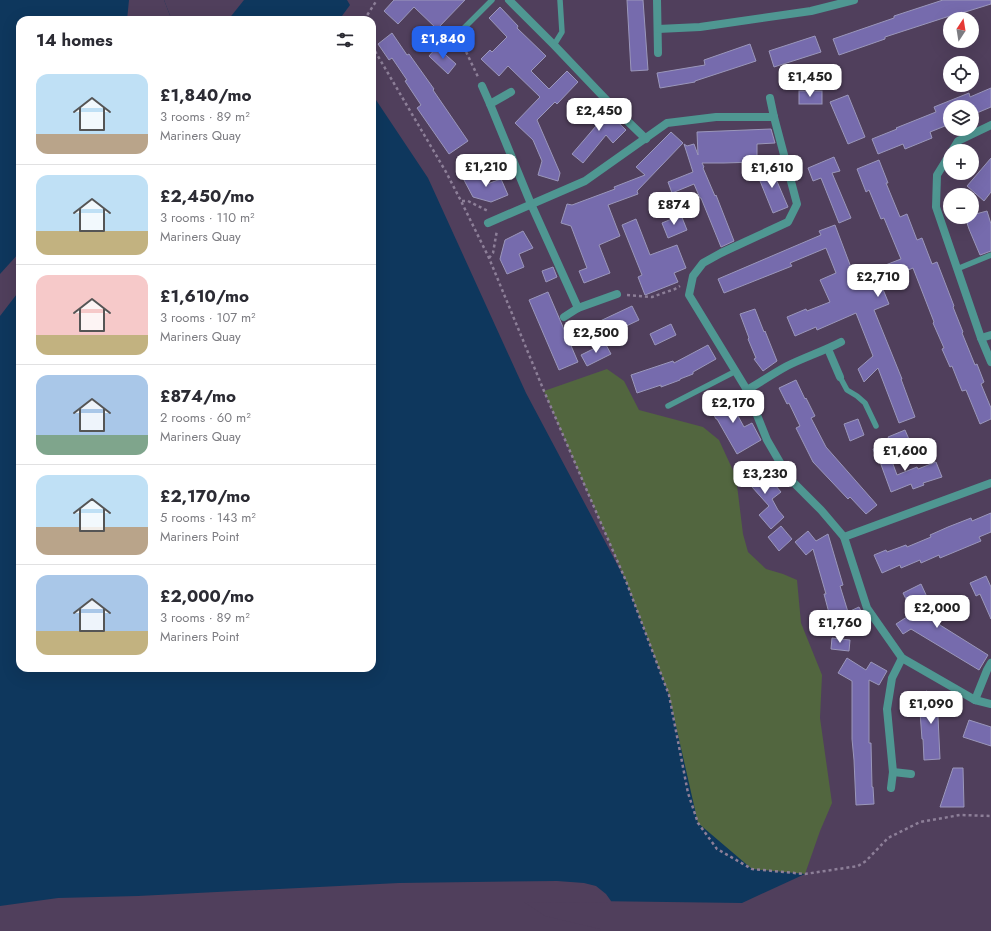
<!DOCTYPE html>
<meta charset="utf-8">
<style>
:root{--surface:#fff;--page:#f7f7f7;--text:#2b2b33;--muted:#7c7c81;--line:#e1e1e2;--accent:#2563eb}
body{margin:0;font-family:Jost,sans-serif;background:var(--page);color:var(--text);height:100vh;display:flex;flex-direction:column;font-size:15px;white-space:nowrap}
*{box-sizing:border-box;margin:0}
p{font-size:13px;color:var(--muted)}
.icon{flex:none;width:22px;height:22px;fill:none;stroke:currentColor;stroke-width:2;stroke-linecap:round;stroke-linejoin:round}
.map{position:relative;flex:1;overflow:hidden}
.drawer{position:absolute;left:16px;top:16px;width:360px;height:656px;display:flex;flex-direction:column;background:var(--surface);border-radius:12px;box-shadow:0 4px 16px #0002}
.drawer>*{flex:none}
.needle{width:26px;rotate:12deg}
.fabs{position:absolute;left:943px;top:12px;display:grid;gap:8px}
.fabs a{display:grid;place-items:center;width:36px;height:36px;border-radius:50%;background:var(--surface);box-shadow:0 4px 16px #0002;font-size:20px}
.price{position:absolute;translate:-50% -34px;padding:0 9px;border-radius:8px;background:#fff;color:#222;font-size:13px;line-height:26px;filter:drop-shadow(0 1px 2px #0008)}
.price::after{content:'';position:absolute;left:50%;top:24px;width:12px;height:9px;margin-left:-6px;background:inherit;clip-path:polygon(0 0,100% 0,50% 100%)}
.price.active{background:var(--accent);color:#fff}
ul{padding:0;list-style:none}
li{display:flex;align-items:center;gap:12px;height:100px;padding:0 20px}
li+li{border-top:1px solid var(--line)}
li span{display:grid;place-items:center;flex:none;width:112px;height:80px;border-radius:12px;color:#555}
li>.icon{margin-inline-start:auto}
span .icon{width:48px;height:48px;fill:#fffc;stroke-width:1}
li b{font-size:17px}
h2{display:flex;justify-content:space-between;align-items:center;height:48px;padding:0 20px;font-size:17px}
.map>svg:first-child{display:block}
</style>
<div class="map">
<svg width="991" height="931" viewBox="0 0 991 931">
<rect width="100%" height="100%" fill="#503f5c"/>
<path fill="#52663f" d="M 607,369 L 624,381 L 639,410 L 703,427 L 719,440 L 736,477 L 743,534 L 748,552 L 766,569 L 783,574 L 797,580 L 801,623 L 822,675 L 820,718 L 832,803 L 820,831 L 805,874 L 752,869 L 717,849 L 698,823 L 688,793 L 669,695 L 626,581 L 544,391 Z"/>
<g fill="#0e375d">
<path d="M 0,0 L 164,0 L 171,18 L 173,20 L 20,20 L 20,668 L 372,668 L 372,94 L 428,178 L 526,393 L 626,581 L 669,695 L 698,823 L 752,869 L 805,874 L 742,903 L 518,900 L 0,931 Z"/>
<path d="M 244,0 L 347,0 L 350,5 L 339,20 L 228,20 Z"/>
</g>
<g fill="#503f5c">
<path d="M 129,0 L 164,0 L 171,18 L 173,20 L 127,20 Z"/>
<path d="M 20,252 L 20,290 L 0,316 L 0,274 Z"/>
<path d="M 557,881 L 584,883 L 596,886 L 606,894 L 611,901 L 611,903 L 524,902 L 545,916 L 600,929 L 601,931 L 0,931 L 0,906 L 58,898 L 138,896 L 399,883 Z"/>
</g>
<g fill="#766bad" stroke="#9b97bb">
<path d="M 394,0 L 465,0 L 437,29 L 414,7 L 398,24 L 384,11 Z"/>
<path d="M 627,0 L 643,0 L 648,70 L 631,71 Z"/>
<path d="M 943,0 L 991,0 L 991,4 L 962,13 L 962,12 L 885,37 L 885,39 L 839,55 L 833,39 L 894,18 L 894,16 Z"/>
<path d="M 500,7 L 518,26 L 517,28 L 546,56 L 531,71 L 549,89 L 567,71 L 578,82 L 557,104 L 555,102 L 537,120 L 560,173 L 558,181 L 538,175 L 542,161 L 533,140 L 515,123 L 540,97 L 508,66 L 499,76 L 481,59 L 490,50 L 492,52 L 507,37 L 489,18 Z"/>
<path d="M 392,33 L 407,55 L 409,54 L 434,89 L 433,90 L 468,141 L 449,154 L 417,108 L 421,105 L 405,81 L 407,80 L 392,58 L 389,60 L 378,44 Z"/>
<path d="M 815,36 L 821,52 L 774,67 L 769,51 Z"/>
<path d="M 750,44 L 756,61 L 695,81 L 695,82 L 660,88 L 657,73 L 705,65 L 704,60 Z"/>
<path d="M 437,47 L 456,64 L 448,74 L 429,56 Z"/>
<path d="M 991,88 L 991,107 L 972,115 L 972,107 L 950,107 L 950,124 L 930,132 L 932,138 L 905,149 L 903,144 L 878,154 L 872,139 L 897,129 L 896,128 L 936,112 L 934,107 L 969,93 L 970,97 Z"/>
<rect x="799" y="91" width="23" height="13"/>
<path d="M 848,95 L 865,137 L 848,144 L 830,102 Z"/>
<path d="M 598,103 L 626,130 L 613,143 L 606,135 L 583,163 L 572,154 L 596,126 L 586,116 Z"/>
<path d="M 771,129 L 775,143 L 757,144 L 757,162 L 724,163 L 702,163 L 704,167 L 703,168 L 715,196 L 716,195 L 734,241 L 721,247 L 701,198 L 700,198 L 694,184 L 672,193 L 668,182 L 693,172 L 684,144 L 687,146 L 694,144 L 698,155 L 697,132 Z"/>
<path d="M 671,132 L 683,143 L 637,191 L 638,194 L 608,205 L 620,236 L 599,245 L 610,273 L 584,283 L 579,271 L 587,268 L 571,226 L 561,223 L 567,204 L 572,205 L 615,189 L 614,187 L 645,175 L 636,167 Z"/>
<path d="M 834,157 L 840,171 L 832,173 L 851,218 L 839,223 L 821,178 L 813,181 L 808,168 Z"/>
<path d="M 991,158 L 991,192 L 984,201 L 967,186 Z"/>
<path d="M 879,160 L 888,183 L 886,183 L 900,217 L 907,214 L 917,240 L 922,238 L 932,264 L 937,262 L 954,306 L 953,307 L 963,332 L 962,333 L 975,365 L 977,364 L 984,382 L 981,384 L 991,408 L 991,419 L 980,424 L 966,390 L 962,391 L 952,366 L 950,367 L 942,349 L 944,348 L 933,323 L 934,322 L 913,268 L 880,282 L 889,304 L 874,310 L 902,379 L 901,379 L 915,417 L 899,423 L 878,368 L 864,382 L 858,369 L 873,356 L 856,313 L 817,330 L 816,327 L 795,336 L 787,317 L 806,309 L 807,311 L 830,302 L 820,280 L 836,273 L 826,248 L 790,263 L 792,266 L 724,293 L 718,279 L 821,235 L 819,231 L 835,225 L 852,270 L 855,269 L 857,276 L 901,259 L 884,218 L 881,219 L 869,190 L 866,192 L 857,169 Z"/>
<path d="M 770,165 L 788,207 L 773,213 L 756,171 Z"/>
<path d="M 481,172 L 487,184 L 501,179 L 508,195 L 491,202 L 473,197 L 464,180 Z"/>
<path d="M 987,211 L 991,224 L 991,251 L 980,255 L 969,229 L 965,217 L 972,217 L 972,215 Z"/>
<path d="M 681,215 L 687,230 L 668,238 L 662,223 Z"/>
<path d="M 636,219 L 650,255 L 677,245 L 686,268 L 674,273 L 678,282 L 645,295 L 638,277 L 642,275 L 622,225 Z"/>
<path d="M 523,231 L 533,248 L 519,254 L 524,267 L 507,274 L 500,259 L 505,240 Z"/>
<path d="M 553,267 L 557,277 L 546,282 L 542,271 Z"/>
<path d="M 548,292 L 578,362 L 559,370 L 529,300 Z"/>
<path d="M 632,306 L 639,320 L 605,336 L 598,322 Z"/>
<path d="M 755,309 L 764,332 L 765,331 L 777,361 L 763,371 L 754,359 L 756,358 L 748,339 L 749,338 L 740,314 Z"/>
<path d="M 671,324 L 676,335 L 655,345 L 650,334 Z"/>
<path d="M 605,343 L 611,354 L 587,366 L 581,355 Z"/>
<path d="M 708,345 L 716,359 L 693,372 L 693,374 L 680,379 L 680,380 L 661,387 L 661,385 L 637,393 L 631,375 L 673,361 L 674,363 Z"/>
<path d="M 796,380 L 805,399 L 806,398 L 815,416 L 811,418 L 826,447 L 877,505 L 866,514 L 850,497 L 848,499 L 813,462 L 796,428 L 800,426 L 789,403 L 787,404 L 779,388 Z"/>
<path d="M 725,392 L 744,427 L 752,423 L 761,440 L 737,454 L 717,419 L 716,419 L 707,402 Z"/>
<path d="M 858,419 L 864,435 L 850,441 L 844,424 Z"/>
<path d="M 905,430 L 911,444 L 895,451 L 888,437 Z"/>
<path d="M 886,445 L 897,475 L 917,467 L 918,469 L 936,462 L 942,477 L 923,483 L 924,485 L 913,489 L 911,484 L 891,492 L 879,459 L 877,459 L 873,449 Z"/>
<path d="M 752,462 L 765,485 L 771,480 L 781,492 L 772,499 L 778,510 L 784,517 L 771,529 L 759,515 L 769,506 L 752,487 L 742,468 Z"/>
<path d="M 991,513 L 991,532 L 979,537 L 981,541 L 940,558 L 939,555 L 921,563 L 920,560 L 901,568 L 900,565 L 882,573 L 874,555 L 886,550 L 887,552 L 906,545 L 907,547 L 931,537 L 930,535 L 948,527 L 971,518 L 972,521 Z"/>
<path d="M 781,526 L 792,539 L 779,551 L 768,537 Z"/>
<path d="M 808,531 L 816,541 L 828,534 L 843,585 L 840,586 L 848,612 L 859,607 L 864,617 L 828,632 L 829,613 L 824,594 L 826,594 L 813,549 L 806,555 L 795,542 Z"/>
<path d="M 986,576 L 991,587 L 991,619 L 980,594 L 976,596 L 970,583 Z"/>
<path d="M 921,584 L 940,625 L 988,655 L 979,670 L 911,629 L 903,634 L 896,624 L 913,613 L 903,593 Z"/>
<path d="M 832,638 L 850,640 L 849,651 L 831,649 Z"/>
<path d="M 847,658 L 866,670 L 871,662 L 887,671 L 879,685 L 869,680 L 869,743 L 871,743 L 872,787 L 873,787 L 874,804 L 856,805 L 854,760 L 852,739 L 852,681 L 838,673 Z"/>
<path d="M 926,691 L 944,697 L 938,717 L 940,759 L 924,760 L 923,739 L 922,739 L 920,712 Z"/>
<path d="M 969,720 L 991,727 L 991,746 L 963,737 Z"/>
<path d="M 953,768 L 963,768 L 964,807 L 940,807 Z"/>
</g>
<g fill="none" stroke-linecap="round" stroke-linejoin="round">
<g stroke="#8d7f98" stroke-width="2.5" stroke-dasharray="3 3" stroke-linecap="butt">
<path d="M 364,20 L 377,0"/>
<path d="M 461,41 L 478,77"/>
<path d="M 372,46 L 446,172 L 461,201 L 489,258 L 544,391 L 626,581 L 669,695 L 688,793 L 698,823 L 717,849 L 752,869 L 805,874 L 858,866 L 866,861 L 888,838 L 920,822 L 960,815 L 991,816"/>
<path d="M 462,201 L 468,201 L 488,211"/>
<path d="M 489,258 L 493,253 L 497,230"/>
<path d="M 627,295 L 652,297 L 675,289 L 680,286"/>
</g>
<g stroke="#4f9792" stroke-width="5.5">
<path d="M 458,34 L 492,0"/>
<path d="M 554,45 L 562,32 L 560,0"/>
<path d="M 957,269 L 991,255"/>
<path d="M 840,377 L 847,390 L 857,396 L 865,403 L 876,426"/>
<path d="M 668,406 L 736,371"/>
</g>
<g stroke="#4f9792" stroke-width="8">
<path d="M 509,0 L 554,45 L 616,110 L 646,139"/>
<path d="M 657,0 L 658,53"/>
<path d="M 658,29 L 700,27 L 811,11 L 854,0"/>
<path d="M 482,86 L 490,104 L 531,204 L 578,308"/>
<path d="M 770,98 L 774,117 L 797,204 L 788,222 L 721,253 L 703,263 L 693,276 L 689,295 L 747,390 L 767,440 L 789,478 L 821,510 L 844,537 L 867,608 L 902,658 L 975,700 L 991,704"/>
<path d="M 490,104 L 511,92"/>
<path d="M 952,151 L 958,141 L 991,125"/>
<path d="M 950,154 L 937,175 L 936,207 L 981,338 L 991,362"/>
<path d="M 488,223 L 585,181 L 667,123 L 716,117 L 774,117"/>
<path d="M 564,317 L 578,308 L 617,294"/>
<path d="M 981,338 L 991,335"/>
<path d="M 828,349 L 840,377"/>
<path d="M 747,390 C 761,382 774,373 787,366 C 805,357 824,351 841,342"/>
<path d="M 844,537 L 991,483"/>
<path d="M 975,700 L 987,670 L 991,663"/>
<path d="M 893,772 L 911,774"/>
<path d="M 891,788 L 893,772 L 887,709 L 892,678 L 902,658"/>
</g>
</g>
</svg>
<div class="fabs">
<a><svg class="needle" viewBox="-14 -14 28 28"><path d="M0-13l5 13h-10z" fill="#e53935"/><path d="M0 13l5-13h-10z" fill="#7c7c81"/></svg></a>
<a><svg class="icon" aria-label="locate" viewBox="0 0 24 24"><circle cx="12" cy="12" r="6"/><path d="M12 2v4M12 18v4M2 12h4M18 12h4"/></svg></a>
<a><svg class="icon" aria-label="layers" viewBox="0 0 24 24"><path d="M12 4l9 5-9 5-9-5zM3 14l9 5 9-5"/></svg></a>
<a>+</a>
<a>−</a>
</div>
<b class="price active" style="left:443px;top:60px">£1,840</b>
<b class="price" style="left:810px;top:98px">£1,450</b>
<b class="price" style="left:599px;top:132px">£2,450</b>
<b class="price" style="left:486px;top:188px">£1,210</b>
<b class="price" style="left:772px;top:189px">£1,610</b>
<b class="price" style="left:674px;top:226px">£874</b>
<b class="price" style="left:878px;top:298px">£2,710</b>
<b class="price" style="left:596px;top:354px">£2,500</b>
<b class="price" style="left:733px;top:424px">£2,170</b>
<b class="price" style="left:905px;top:472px">£1,600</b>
<b class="price" style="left:765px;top:495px">£3,230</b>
<b class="price" style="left:937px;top:629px">£2,000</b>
<b class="price" style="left:840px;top:644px">£1,760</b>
<b class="price" style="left:931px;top:725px">£1,090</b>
<section class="drawer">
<h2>14 homes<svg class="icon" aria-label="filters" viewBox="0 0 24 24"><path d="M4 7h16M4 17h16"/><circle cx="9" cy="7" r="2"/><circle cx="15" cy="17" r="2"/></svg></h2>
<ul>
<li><span style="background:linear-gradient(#bfe0f5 75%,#b9a48a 0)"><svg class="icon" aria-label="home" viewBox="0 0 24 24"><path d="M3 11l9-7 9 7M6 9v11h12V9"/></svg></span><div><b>£1,840/mo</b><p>3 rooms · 89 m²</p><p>Mariners Quay</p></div></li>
<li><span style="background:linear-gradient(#bfe0f5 70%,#c2b280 0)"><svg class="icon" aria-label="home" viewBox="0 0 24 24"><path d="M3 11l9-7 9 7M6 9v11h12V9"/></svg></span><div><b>£2,450/mo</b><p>3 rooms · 110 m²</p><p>Mariners Quay</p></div></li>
<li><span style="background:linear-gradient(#f6c9c9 75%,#c2b280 0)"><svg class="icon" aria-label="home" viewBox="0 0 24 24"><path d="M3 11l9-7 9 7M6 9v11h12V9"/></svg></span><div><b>£1,610/mo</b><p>3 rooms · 107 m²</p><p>Mariners Quay</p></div></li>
<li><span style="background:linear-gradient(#a9c7e8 75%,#7fa58c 0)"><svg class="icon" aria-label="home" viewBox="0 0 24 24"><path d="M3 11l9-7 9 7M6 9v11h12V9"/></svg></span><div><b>£874/mo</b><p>2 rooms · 60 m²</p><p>Mariners Quay</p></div></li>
<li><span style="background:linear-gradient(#bfe0f5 65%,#b9a48a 0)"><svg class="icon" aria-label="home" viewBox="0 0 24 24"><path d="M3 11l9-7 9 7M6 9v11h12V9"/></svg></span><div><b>£2,170/mo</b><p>5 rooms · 143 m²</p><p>Mariners Point</p></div></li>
<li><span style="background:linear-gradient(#a9c7e8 70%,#c2b280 0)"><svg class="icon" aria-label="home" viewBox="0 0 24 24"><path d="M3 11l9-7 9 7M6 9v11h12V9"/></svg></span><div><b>£2,000/mo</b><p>3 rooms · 89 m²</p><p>Mariners Point</p></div></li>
</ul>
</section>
</div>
